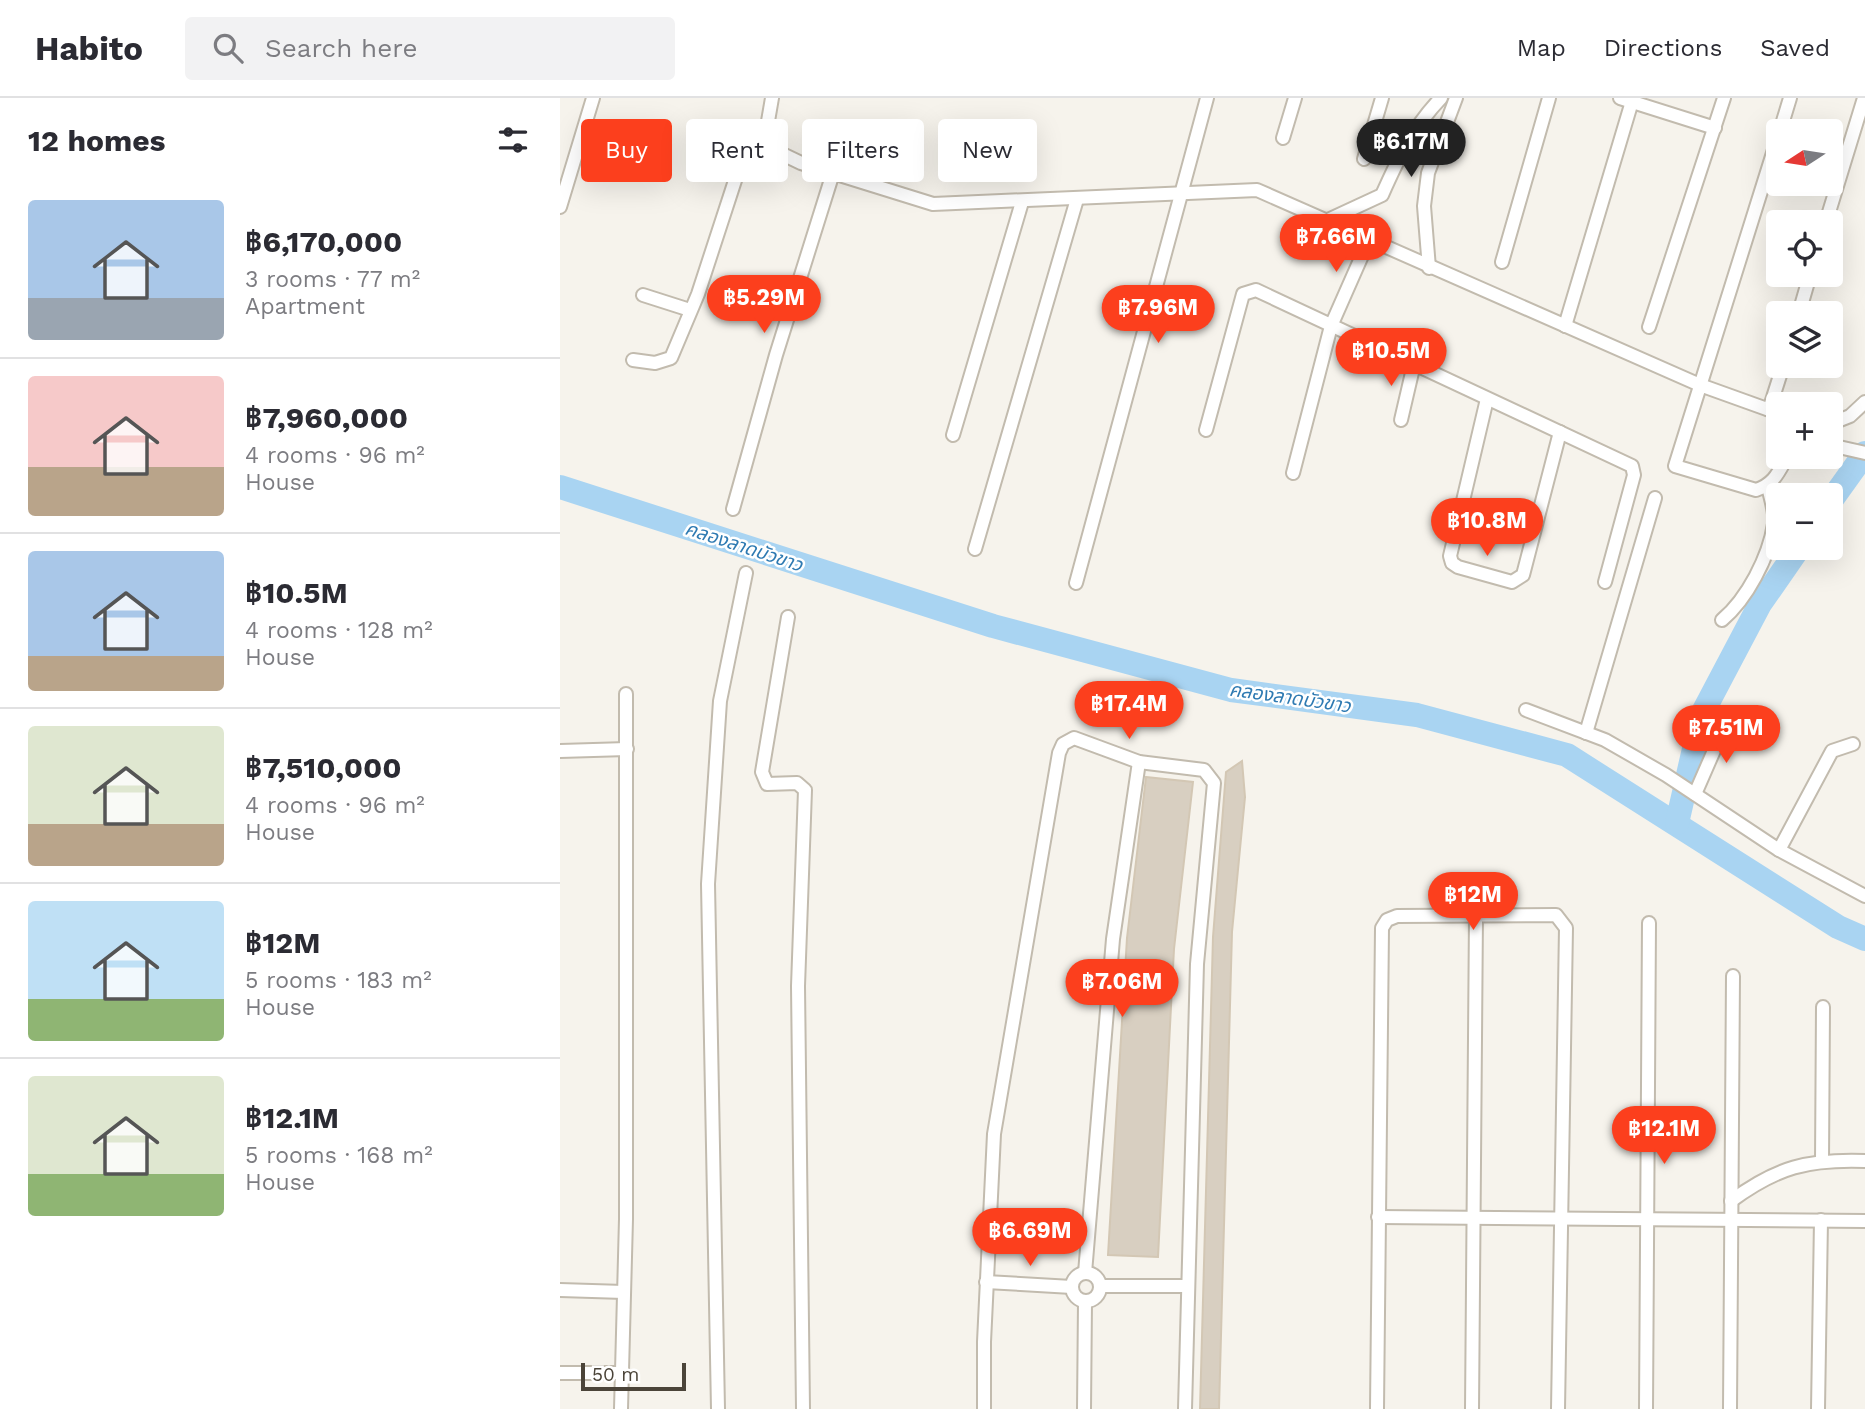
<!DOCTYPE html>
<meta charset="utf-8">
<style>
:root{--surface:#fff;--page:#f2f2f3;--text:#2b2b33;--muted:#7c7c81;--line:#e1e1e2;--accent:#fc3f1d}
body{margin:0;font-family:"Work Sans","Noto Sans Thai",sans-serif;background:var(--page);color:var(--text);height:100vh;display:flex;flex-direction:column;font-size:26px;white-space:nowrap}
*{box-sizing:border-box;margin:0}
p{font-size:23px;color:var(--muted)}
.icon{flex:none;width:38px;height:38px;fill:none;stroke:currentColor;stroke-width:2;stroke-linecap:round;stroke-linejoin:round}
.map{position:relative;flex:1;overflow:hidden}
.details{display:flex;flex-direction:column;background:var(--surface);width:560px}
.details>*{flex:none}
.banner{position:absolute;left:21px;top:21px;width:665px;height:63px;display:flex;gap:14px}
.needle{width:46px;rotate:258deg}
.fabs{position:absolute;left:1206px;top:21px;display:grid;gap:14px}
.fabs a{display:grid;place-items:center;width:77px;height:77px;border-radius:7px;background:var(--surface);box-shadow:0 7px 28px #0002;font-size:35px}
.scale{position:absolute;left:21px;bottom:18px;width:105px;box-sizing:border-box;padding-left:7px;border:4px solid #4b4439;border-top:0;font-size:19px;line-height:24px;white-space:nowrap;color:#4b4439;-webkit-text-stroke:5px #fff;paint-order:stroke}
.price{position:absolute;translate:-50% -60px;padding:0 16px;border-radius:24px;background:var(--accent);color:#fff;font-size:23px;line-height:46px;filter:drop-shadow(0 2px 4px #0008)}
.price::after{content:'';position:absolute;left:50%;top:42px;width:21px;height:16px;margin-left:-10px;background:inherit;clip-path:polygon(0 0,100% 0,50% 100%)}
.price.active{background:#222;color:#fff}
ul{padding:0;list-style:none}
li{display:flex;align-items:center;gap:21px;height:175px;padding:0 28px}
li+li{border-top:2px solid var(--line)}
li span{display:grid;place-items:center;flex:none;width:196px;height:140px;border-radius:7px;color:#555}
li>.icon{margin-inline-start:auto}
span .icon{width:84px;height:84px;fill:#fffc;stroke-width:1}
li b{font-size:30px}
h2{display:flex;justify-content:space-between;align-items:center;height:84px;padding:0 28px;font-size:30px}
.tag{padding:0 24px;border-radius:7px;background:var(--surface);box-shadow:0 7px 28px #0002;font-size:24px;line-height:63px}
.tag.active{background:var(--accent);color:#fff}
header{display:flex;align-items:center;gap:42px;box-sizing:border-box;height:98px;padding:0 35px;background:var(--surface);border-bottom:2px solid var(--line)}
header strong{font-size:33px}
nav{display:flex;gap:38px;margin-inline-start:auto;font-size:24px}
.search{width:490px;height:63px;background:var(--page);display:flex;align-items:center;gap:18px;box-sizing:border-box;padding:0 24px;border-radius:7px;color:var(--muted);font-size:26px}
main{display:flex;flex:1;min-height:0}
.map>svg:first-child{display:block}
</style>
<header>
<strong>Habito</strong>
<div class="search"><svg class="icon" aria-label="search" viewBox="0 0 24 24"><circle cx="10" cy="10" r="6"/><path d="M15 15l6 6"/></svg>Search here</div>
<nav><a>Map</a><a>Directions</a><a>Saved</a></nav>
</header>
<main>
<section class="details">
<h2>12 homes<svg class="icon" aria-label="filters" viewBox="0 0 24 24"><path d="M4 7h16M4 17h16"/><circle cx="9" cy="7" r="2"/><circle cx="15" cy="17" r="2"/></svg></h2>
<ul>
<li><span style="background:linear-gradient(#a9c7e8 70%,#9aa5b1 0)"><svg class="icon" aria-label="home" viewBox="0 0 24 24"><path d="M3 11l9-7 9 7M6 9v11h12V9"/></svg></span><div><b>฿6,170,000</b><p>3 rooms · 77 m²</p><p>Apartment</p></div></li>
<li><span style="background:linear-gradient(#f6c9c9 65%,#b9a48a 0)"><svg class="icon" aria-label="home" viewBox="0 0 24 24"><path d="M3 11l9-7 9 7M6 9v11h12V9"/></svg></span><div><b>฿7,960,000</b><p>4 rooms · 96 m²</p><p>House</p></div></li>
<li><span style="background:linear-gradient(#a9c7e8 75%,#b9a48a 0)"><svg class="icon" aria-label="home" viewBox="0 0 24 24"><path d="M3 11l9-7 9 7M6 9v11h12V9"/></svg></span><div><b>฿10.5M</b><p>4 rooms · 128 m²</p><p>House</p></div></li>
<li><span style="background:linear-gradient(#dfe7d0 70%,#b9a48a 0)"><svg class="icon" aria-label="home" viewBox="0 0 24 24"><path d="M3 11l9-7 9 7M6 9v11h12V9"/></svg></span><div><b>฿7,510,000</b><p>4 rooms · 96 m²</p><p>House</p></div></li>
<li><span style="background:linear-gradient(#bfe0f5 70%,#8fb573 0)"><svg class="icon" aria-label="home" viewBox="0 0 24 24"><path d="M3 11l9-7 9 7M6 9v11h12V9"/></svg></span><div><b>฿12M</b><p>5 rooms · 183 m²</p><p>House</p></div></li>
<li><span style="background:linear-gradient(#dfe7d0 70%,#8fb573 0)"><svg class="icon" aria-label="home" viewBox="0 0 24 24"><path d="M3 11l9-7 9 7M6 9v11h12V9"/></svg></span><div><b>฿12.1M</b><p>5 rooms · 168 m²</p><p>House</p></div></li>
</ul>
</section>
<div class="map">
<svg width="1305" height="1311" viewBox="0 0 1305 1311">
<rect width="100%" height="100%" fill="#f6f3ec"/>
<g fill="none" stroke-linecap="round" stroke-linejoin="round">
<g stroke="#a9d4f2" stroke-width="24">
<path d="M 0,389 L 433,528 L 671,592 L 857,617 L 1007,657 L 1278,829 L 1305,841"/>
<path d="M 1270,404 L 1305,355"/>
<path d="M 1117,725 L 1142,616 L 1200,506 L 1239,450"/>
</g>
</g>
<g fill="#d8cfc1" stroke="#d3c7b4" stroke-width="2">
<path d="M 682,663 L 685,699 L 672,834 L 659,1311 L 640,1311 L 653,839 L 666,674 Z"/>
<path d="M 586,679 L 633,684 L 614,851 L 598,1159 L 548,1157 L 567,840 Z"/>
</g>
<g fill="none" stroke-linecap="round" stroke-linejoin="round">
<defs>
<g id="minor">
<path d="M 212,0 L 207,29 L 209,43 L 216,53 L 241,65 L 373,106 L 697,92 L 1140,287 L 1218,315"/>
<path d="M 1060,0 L 1155,30"/>
<path d="M 1220,33 L 1230,0"/>
<path d="M 1218,39 L 1115,368 L 1196,392 C 1214,386 1218,375 1227,359"/>
<path d="M 723,40 L 735,0"/>
<path d="M 804,61 L 822,0"/>
<path d="M 0,109 L 33,0"/>
<path d="M 768,122 L 822,97 C 838,61 853,29 881,0"/>
<path d="M 1266,124 L 1304,0"/>
<path d="M 942,164 L 989,0"/>
<path d="M 869,170 L 864,108 L 868,75 L 896,0"/>
<path d="M 83,197 L 130,212"/>
<path d="M 1239,215 L 1250,177"/>
<path d="M 1005,228 L 1073,0"/>
<path d="M 1089,229 L 1164,0"/>
<path d="M 73,262 L 95,265 L 111,260 L 138,196 L 182,61 L 186,53 L 209,43"/>
<path d="M 927,301 L 890,458 L 892,465 L 898,469 L 952,484 L 963,477 L 1000,334"/>
<path d="M 1209,312 L 1223,268"/>
<path d="M 841,322 L 854,266"/>
<path d="M 1270,326 L 1290,318 L 1305,304"/>
<path d="M 646,332 L 683,196 L 696,192 L 1072,368 L 1074,377 L 1045,484"/>
<path d="M 393,337 L 462,104"/>
<path d="M 1270,347 L 1305,355"/>
<path d="M 733,375 L 771,228 L 808,144"/>
<path d="M 173,411 L 216,257 L 273,75"/>
<path d="M 415,451 L 517,101"/>
<path d="M 516,485 L 647,0"/>
<path d="M 228,519 L 202,674 L 207,686 L 237,685 L 245,692 L 238,888 L 243,1311"/>
<path d="M 1162,522 C 1187,501 1209,459 1214,426 C 1216,415 1210,399 1208,388"/>
<path d="M 966,612 L 1045,642 L 1106,677 L 1219,752 L 1305,798"/>
<path d="M 1026,635 L 1095,400"/>
<path d="M 0,653 L 67,651"/>
<path d="M 1135,696 L 1166,625"/>
<path d="M 1219,752 L 1272,653 L 1293,646"/>
<path d="M 1262,1064 L 1263,909"/>
<path d="M 1171,1103 C 1217,1069 1248,1061 1305,1063"/>
<path d="M 818,1119 L 1305,1123"/>
<circle cx="526" cy="1189" r="14"/>
<path d="M 525,1175 L 553,841 L 579,664"/>
<path d="M 426,1184 L 512,1189"/>
<path d="M 541,1188 L 628,1188"/>
<path d="M 0,1192 L 64,1194"/>
<path d="M 0,1275 L 61,1275"/>
<path d="M 61,1311 L 66,1121 L 66,596"/>
<path d="M 158,1311 L 148,786 L 160,603 L 186,475"/>
<path d="M 424,1311 L 424,1244 L 434,1036 L 499,655 L 503,646 L 514,640 L 579,664 L 644,672 L 654,685 L 637,866 L 625,1311"/>
<path d="M 524,1311 L 525,1204"/>
<path d="M 817,1311 L 822,830 L 827,822 L 837,818 L 996,817 L 1006,830 L 998,1311"/>
<path d="M 912,1311 L 916,817"/>
<path d="M 1086,1311 L 1089,825"/>
<path d="M 1170,1311 L 1173,878"/>
<path d="M 1258,1311 L 1261,1122"/>
</g>
</defs>
<use href="#minor" stroke="#c2bbae" stroke-width="16"/>
<use href="#minor" stroke="#fff" stroke-width="12"/>
</g>
<g text-anchor="middle" stroke-width="5" stroke-linejoin="round" paint-order="stroke">
<g font-size="19" font-style="italic" fill="#2e7ab2" stroke="#fff">
<text transform="translate(184 448) rotate(18)" y="7">คลองลาดบัวขาว</text>
<text transform="translate(730 599) rotate(8)" y="7">คลองลาดบัวขาว</text>
</g>
</g>
</svg>
<div class="fabs">
<a><svg class="needle" viewBox="-14 -14 28 28"><path d="M0-13l5 13h-10z" fill="#e53935"/><path d="M0 13l5-13h-10z" fill="#7c7c81"/></svg></a>
<a><svg class="icon" aria-label="locate" viewBox="0 0 24 24"><circle cx="12" cy="12" r="6"/><path d="M12 2v4M12 18v4M2 12h4M18 12h4"/></svg></a>
<a><svg class="icon" aria-label="layers" viewBox="0 0 24 24"><path d="M12 4l9 5-9 5-9-5zM3 14l9 5 9-5"/></svg></a>
<a>+</a>
<a>−</a>
</div>
<div class="scale">50 m</div>
<b class="price active" style="left:851px;top:81px">฿6.17M</b>
<b class="price" style="left:776px;top:176px">฿7.66M</b>
<b class="price" style="left:204px;top:237px">฿5.29M</b>
<b class="price" style="left:598px;top:247px">฿7.96M</b>
<b class="price" style="left:831px;top:290px">฿10.5M</b>
<b class="price" style="left:927px;top:460px">฿10.8M</b>
<b class="price" style="left:569px;top:643px">฿17.4M</b>
<b class="price" style="left:1166px;top:667px">฿7.51M</b>
<b class="price" style="left:913px;top:834px">฿12M</b>
<b class="price" style="left:562px;top:921px">฿7.06M</b>
<b class="price" style="left:1104px;top:1068px">฿12.1M</b>
<b class="price" style="left:470px;top:1170px">฿6.69M</b>
<div class="banner">
<a class="tag active">Buy</a>
<a class="tag">Rent</a>
<a class="tag">Filters</a>
<a class="tag">New</a>
</div>
</div>
</main>
